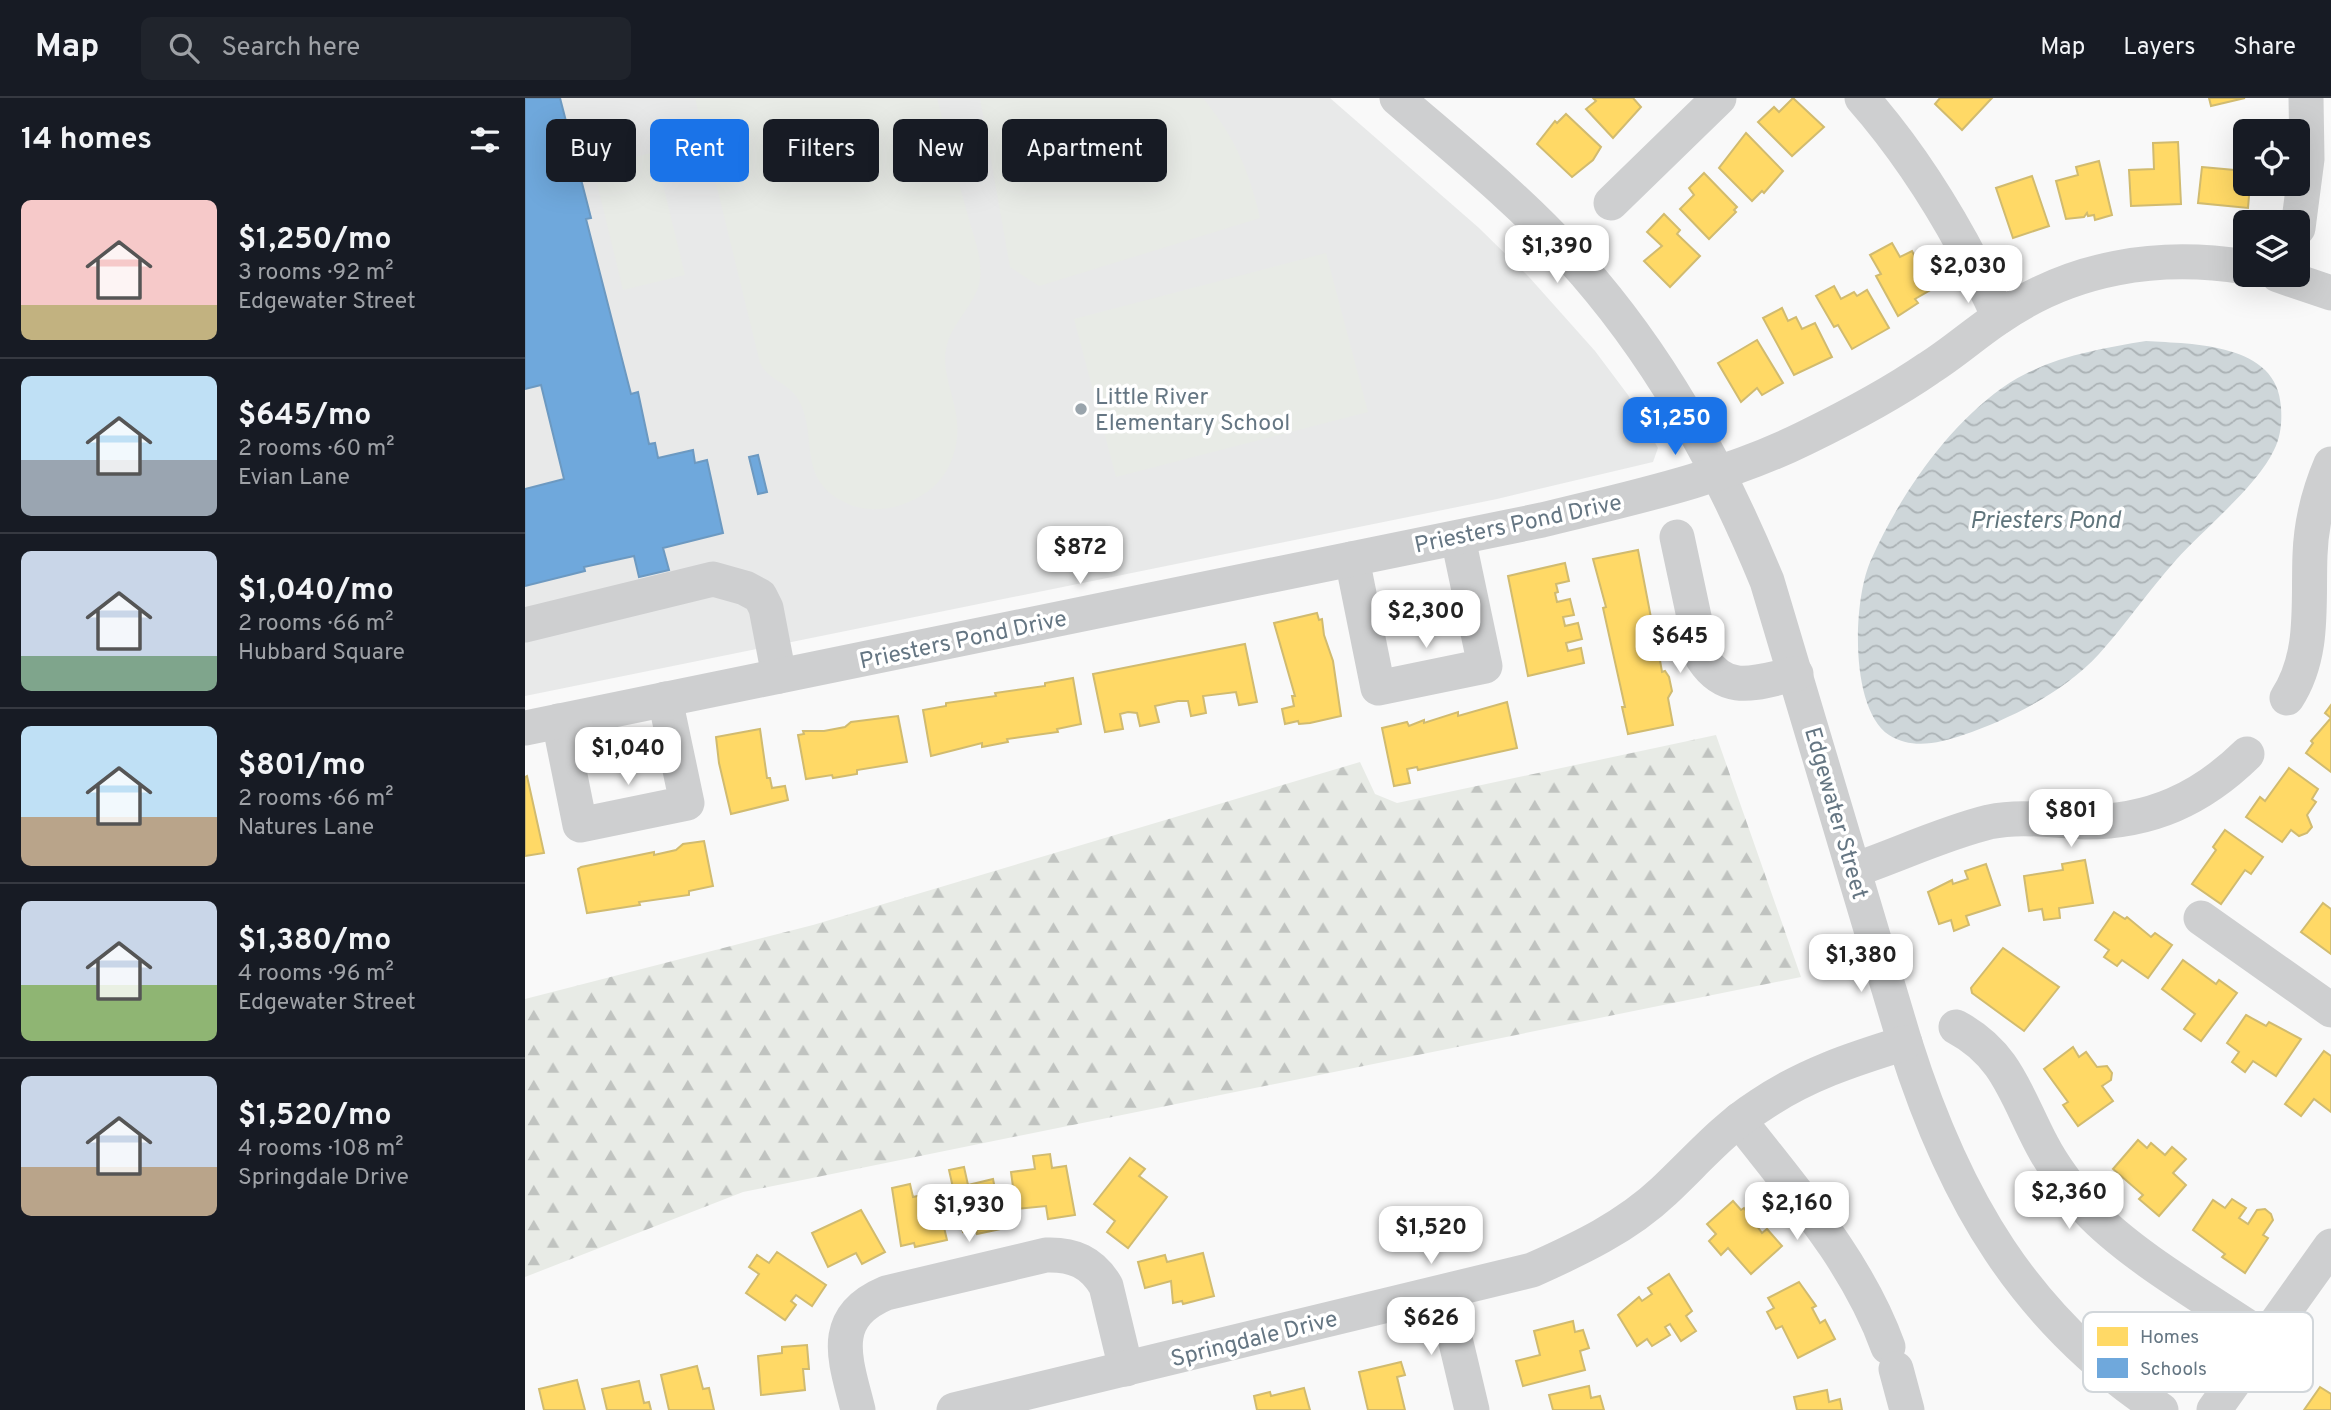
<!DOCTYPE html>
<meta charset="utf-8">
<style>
:root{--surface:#171b24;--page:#20242c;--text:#f1f3f6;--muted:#9ea1a6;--line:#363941;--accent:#1a73e8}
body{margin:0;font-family:Overpass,sans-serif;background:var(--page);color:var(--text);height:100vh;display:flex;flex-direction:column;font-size:26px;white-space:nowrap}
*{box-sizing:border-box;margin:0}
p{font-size:23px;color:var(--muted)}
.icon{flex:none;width:38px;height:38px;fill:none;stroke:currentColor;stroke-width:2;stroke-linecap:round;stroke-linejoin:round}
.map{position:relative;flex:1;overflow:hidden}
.sheet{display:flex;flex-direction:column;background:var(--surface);width:525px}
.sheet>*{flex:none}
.top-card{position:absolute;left:21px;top:21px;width:665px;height:63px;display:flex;gap:14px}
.controls{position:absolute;left:1708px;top:21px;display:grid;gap:14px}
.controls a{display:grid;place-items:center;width:77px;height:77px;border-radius:10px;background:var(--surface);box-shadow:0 7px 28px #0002;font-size:35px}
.price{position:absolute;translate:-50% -60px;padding:0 16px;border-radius:14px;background:#fff;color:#222;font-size:23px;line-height:46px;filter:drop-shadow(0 2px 4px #0008)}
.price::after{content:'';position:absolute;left:50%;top:42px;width:21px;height:16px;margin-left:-10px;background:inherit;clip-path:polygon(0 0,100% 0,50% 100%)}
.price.active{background:var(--accent);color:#fff}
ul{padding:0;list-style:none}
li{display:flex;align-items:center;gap:21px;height:175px;padding:0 21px}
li+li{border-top:2px solid var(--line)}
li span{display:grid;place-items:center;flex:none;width:196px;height:140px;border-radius:10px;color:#555}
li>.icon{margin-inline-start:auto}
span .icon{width:84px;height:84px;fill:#fffc;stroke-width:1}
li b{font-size:30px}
h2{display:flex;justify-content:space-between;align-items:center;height:84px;padding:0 21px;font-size:30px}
.chip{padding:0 24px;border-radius:10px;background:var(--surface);box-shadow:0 7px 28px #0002;font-size:24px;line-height:63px}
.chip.active{background:var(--accent);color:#fff}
header{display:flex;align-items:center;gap:42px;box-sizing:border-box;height:98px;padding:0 35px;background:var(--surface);border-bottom:2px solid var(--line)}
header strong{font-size:33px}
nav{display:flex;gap:38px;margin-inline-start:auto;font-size:24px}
.search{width:490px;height:63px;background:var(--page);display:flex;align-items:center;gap:18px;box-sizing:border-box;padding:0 24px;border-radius:10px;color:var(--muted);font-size:26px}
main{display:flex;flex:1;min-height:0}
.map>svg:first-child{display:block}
</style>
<header>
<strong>Map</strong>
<div class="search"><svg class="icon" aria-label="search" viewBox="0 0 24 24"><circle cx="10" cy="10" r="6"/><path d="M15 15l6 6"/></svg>Search here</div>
<nav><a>Map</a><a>Layers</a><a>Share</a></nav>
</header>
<main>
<section class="sheet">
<h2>14 homes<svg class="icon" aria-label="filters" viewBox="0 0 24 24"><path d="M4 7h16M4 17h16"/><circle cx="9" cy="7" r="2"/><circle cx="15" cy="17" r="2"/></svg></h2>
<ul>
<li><span style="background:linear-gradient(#f6c9c9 75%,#c2b280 0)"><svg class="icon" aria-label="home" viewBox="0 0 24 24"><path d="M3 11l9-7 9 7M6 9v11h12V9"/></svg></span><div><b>$1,250/mo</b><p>3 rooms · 92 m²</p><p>Edgewater Street</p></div></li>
<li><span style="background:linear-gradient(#bfe0f5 60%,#9aa5b1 0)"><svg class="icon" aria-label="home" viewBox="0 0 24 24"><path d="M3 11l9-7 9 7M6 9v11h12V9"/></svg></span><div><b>$645/mo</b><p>2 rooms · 60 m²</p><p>Evian Lane</p></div></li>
<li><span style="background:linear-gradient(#c9d6e8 75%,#7fa58c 0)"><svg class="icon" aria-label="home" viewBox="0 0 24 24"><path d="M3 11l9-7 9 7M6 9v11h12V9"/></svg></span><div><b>$1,040/mo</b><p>2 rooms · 66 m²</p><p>Hubbard Square</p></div></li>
<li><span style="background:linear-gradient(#bfe0f5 65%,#b9a48a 0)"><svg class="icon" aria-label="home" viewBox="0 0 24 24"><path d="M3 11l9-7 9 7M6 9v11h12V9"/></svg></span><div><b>$801/mo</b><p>2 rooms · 66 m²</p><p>Natures Lane</p></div></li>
<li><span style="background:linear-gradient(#c9d6e8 60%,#8fb573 0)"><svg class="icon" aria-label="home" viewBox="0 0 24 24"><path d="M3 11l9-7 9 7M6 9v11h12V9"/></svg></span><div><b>$1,380/mo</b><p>4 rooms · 96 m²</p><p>Edgewater Street</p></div></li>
<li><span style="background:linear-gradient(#c9d6e8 65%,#b9a48a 0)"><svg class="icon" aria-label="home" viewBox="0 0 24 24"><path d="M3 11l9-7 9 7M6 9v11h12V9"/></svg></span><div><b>$1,520/mo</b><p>4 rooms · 108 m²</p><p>Springdale Drive</p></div></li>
</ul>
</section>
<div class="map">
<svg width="1806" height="1312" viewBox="0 0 1806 1312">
<defs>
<pattern id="forest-firs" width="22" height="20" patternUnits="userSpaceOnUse" patternTransform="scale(1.75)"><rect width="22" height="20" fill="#e8ebe6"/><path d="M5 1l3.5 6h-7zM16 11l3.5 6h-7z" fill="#c0c3c0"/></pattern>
<pattern id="water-waves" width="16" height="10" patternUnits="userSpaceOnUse" patternTransform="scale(1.75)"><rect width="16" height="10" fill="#ced6d9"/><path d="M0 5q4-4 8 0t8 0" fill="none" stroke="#abb2b5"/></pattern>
</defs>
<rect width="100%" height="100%" fill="#f9f9f9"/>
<path fill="#e8e9e9" d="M 0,0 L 805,0 L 954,130 L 1004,179 L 1070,253 L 1103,297 L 1133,350 L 1128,364 L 972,401 L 0,598 Z"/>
<path fill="url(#forest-firs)" d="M 1191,637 L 1276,879 L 218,1094 L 0,1179 L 0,901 L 288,827 L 835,664 L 850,696 L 872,705 Z"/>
<g fill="#e8ebe6">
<path d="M 170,0 L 412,0 C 422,39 432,79 443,118 C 448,137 458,161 455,181 C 452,205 428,223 422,247 C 412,283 445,314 427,361 C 418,386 398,400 373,408 C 354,413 335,413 317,403 C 271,378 294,338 273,301 C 263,285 243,282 235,265 Z"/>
<path d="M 455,0 L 678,0 C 710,40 723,70 735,120 L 514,188 L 485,169 Z"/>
<path d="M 130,54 L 160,177 L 98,192 L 68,69 Z"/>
<path d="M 801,155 L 843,314 L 591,379 L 549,221 Z"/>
</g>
<path fill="url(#water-waves)" d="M 1621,243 C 1668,246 1753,245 1756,309 C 1757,324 1756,338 1749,352 C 1733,387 1678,432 1651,462 C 1624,492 1601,526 1574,556 C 1539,594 1487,620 1438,637 C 1415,645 1387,652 1364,637 C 1324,610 1328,501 1346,462 C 1374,399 1420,331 1477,290 C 1519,260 1572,251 1621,243 Z"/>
<g fill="#ffd966" stroke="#d1bb6f" stroke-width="2">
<path d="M 1068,0 L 1108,0 L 1116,9 L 1088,40 L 1061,11 L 1071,3 Z"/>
<path d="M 1268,0 L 1299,29 L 1267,58 L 1233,24 L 1249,9 L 1254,14 Z"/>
<path d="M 1415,0 L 1467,0 L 1437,32 L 1410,6 Z"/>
<path d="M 1684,0 L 1720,0 L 1686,8 Z"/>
<path d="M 1041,16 L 1076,49 L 1068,62 L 1047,79 L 1012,46 L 1030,23 L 1032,25 Z"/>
<path d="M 1221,35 L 1258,73 L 1239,95 L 1237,93 L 1227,103 L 1194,70 Z"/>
<path d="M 1653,44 L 1656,106 L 1606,108 L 1604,72 L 1629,71 L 1628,45 Z"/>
<path d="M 1574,63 L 1587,117 L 1570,122 L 1569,117 L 1563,118 L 1562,115 L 1559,119 L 1541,121 L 1531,83 L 1553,77 L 1551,69 Z"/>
<path d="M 1677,69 L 1720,73 L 1720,86 L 1725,86 L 1723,110 L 1673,105 Z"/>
<path d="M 1179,75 L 1212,109 L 1209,112 L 1211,114 L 1184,141 L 1155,111 L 1169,97 L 1164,90 Z"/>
<path d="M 1507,78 L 1524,128 L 1488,140 L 1471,90 Z"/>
<path d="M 1139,116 L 1155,132 L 1152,136 L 1175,158 L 1145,189 L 1119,163 L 1137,148 L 1122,134 Z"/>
<path d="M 1367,145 L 1375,159 L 1387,153 L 1407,191 L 1390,201 L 1393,205 L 1373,218 L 1351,178 L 1356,176 L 1345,157 Z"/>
<path d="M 1309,188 L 1316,201 L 1329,194 L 1332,198 L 1342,192 L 1364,230 L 1327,251 L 1313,227 L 1309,229 L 1291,198 Z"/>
<path d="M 1257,210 L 1263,223 L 1271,219 L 1277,231 L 1290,225 L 1307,259 L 1269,277 L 1238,220 Z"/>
<path d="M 1232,242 L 1258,285 L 1237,297 L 1232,290 L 1216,304 L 1193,265 Z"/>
<path d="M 1113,452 L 1127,525 L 1134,531 L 1137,545 L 1133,551 L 1137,574 L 1140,573 L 1144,579 L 1147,593 L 1143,600 L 1148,627 L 1103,636 L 1097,609 L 1100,609 L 1078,510 L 1081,509 L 1068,461 Z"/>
<path d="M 1040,465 L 1044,483 L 1031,486 L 1033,494 L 1030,495 L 1032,504 L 1045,501 L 1049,517 L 1038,519 L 1040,528 L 1053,525 L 1057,541 L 1041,545 L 1043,553 L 1056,550 L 1059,565 L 1003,578 L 983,478 Z"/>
<path d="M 792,515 L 794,522 L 797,521 L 799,537 L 808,563 L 816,618 L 785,625 L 774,626 L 773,623 L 760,626 L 757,611 L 769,608 L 767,598 L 770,598 L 749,525 Z"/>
<path d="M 720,546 L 732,604 L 714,607 L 711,594 L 678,598 L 681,615 L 666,618 L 663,603 L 653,603 L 630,608 L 634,624 L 615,628 L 612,615 L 603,614 L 595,616 L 598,631 L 580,634 L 568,576 Z"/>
<path d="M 548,580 L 556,626 L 532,631 L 533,634 L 482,641 L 483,644 L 457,649 L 457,645 L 406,658 L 398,612 L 421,608 L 421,605 L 471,598 L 470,595 L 520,588 L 520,585 Z"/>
<path d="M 982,604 L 992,650 L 893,672 L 892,669 L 882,671 L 885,685 L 869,688 L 857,630 L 882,624 L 884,628 L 899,622 L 899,625 L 933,614 L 933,618 Z"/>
<path d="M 1806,607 L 1806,674 L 1781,655 L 1788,645 L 1786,643 L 1806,620 L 1800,615 Z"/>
<path d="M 373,618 L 382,664 L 332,672 L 332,676 L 308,680 L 307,677 L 281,681 L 273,637 L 279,636 L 278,633 L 299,633 L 320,629 L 326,624 Z"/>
<path d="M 235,631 L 242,680 L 245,680 L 247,690 L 260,688 L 263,702 L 206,716 L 194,665 L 191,639 Z"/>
<path d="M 1764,670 L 1793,691 L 1787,701 L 1791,704 L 1782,717 L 1787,729 L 1782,735 L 1774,738 L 1766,732 L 1757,744 L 1721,719 L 1735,699 L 1740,703 Z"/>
<path d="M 2,678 L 19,755 L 0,758 L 0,679 Z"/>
<path d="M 1700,732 L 1738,759 L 1726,776 L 1720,772 L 1696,806 L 1667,786 L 1691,752 L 1688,749 Z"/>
<path d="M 179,743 L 188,788 L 164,793 L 164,797 L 114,804 L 115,807 L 62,815 L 53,771 L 56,769 L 129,754 L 129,757 L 151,752 L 158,746 Z"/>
<path d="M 1560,762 L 1568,805 L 1534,810 L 1535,820 L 1519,822 L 1517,811 L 1504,813 L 1499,778 L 1538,772 L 1537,766 Z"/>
<path d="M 1461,766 L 1475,807 L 1441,818 L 1444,827 L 1429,833 L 1426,822 L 1414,826 L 1403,794 L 1427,782 L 1428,786 L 1443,781 L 1440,773 Z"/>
<path d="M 1798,805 L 1806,811 L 1806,856 L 1776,834 Z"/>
<path d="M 1589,814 L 1600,821 L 1602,819 L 1626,839 L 1630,835 L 1647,847 L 1623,880 L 1597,862 L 1592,868 L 1579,859 L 1584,852 L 1570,842 Z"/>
<path d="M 1478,850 L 1534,889 L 1499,933 L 1447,895 L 1446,890 Z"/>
<path d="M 1658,862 L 1691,886 L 1694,882 L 1712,895 L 1676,943 L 1659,931 L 1670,916 L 1637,891 Z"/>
<path d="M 1721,917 L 1741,928 L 1744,924 L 1776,941 L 1751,978 L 1728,963 L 1720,974 L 1707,964 L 1714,954 L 1702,945 Z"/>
<path d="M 1548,949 L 1554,959 L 1561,954 L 1572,969 L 1582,968 L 1587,975 L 1586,982 L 1577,988 L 1588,1003 L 1553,1028 L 1538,1007 L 1543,1004 L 1519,971 Z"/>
<path d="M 1799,953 L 1806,958 L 1806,1014 L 1789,1001 L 1776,1018 L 1760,1006 Z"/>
<path d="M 1613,1042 L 1622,1050 L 1626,1045 L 1640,1057 L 1647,1049 L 1661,1061 L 1648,1075 L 1661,1087 L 1634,1118 L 1614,1101 L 1618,1097 L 1588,1071 Z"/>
<path d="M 525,1056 L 527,1070 L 541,1068 L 550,1117 L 523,1121 L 521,1108 L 491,1111 L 486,1074 L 510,1071 L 508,1058 Z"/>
<path d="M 605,1060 L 620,1071 L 614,1078 L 642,1099 L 603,1150 L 582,1134 L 590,1123 L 569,1106 Z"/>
<path d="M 439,1069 L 443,1087 L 468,1081 L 472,1101 L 478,1100 L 485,1129 L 452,1136 L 451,1131 L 438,1134 L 424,1072 Z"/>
<path d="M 385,1086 L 388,1099 L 406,1095 L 411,1118 L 416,1117 L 422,1142 L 390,1149 L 389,1145 L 376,1148 L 367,1090 Z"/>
<path d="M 1707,1101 L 1721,1110 L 1714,1120 L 1723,1126 L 1732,1112 L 1740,1111 L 1746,1116 L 1748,1122 L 1738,1137 L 1743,1140 L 1720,1175 L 1697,1159 L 1700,1156 L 1668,1132 L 1688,1102 L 1700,1110 Z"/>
<path d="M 1208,1103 L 1216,1112 L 1219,1110 L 1237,1135 L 1242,1131 L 1257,1148 L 1226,1176 L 1203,1150 L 1196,1157 L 1184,1143 L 1191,1136 L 1182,1126 Z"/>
<path d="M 336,1112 L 360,1154 L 337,1166 L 331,1155 L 303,1169 L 287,1135 Z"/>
<path d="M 252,1154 L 301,1187 L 287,1208 L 271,1197 L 266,1203 L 271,1207 L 260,1222 L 221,1195 L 234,1176 L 224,1169 L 232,1157 L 244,1165 Z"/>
<path d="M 678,1155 L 689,1198 L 658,1206 L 657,1203 L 648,1205 L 646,1183 L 620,1190 L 613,1164 L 640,1157 L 642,1164 Z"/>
<path d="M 1144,1176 L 1167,1213 L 1161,1218 L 1171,1233 L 1156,1243 L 1145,1226 L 1140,1229 L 1145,1237 L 1127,1248 L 1122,1241 L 1112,1248 L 1093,1217 L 1114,1199 L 1117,1203 L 1127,1196 L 1123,1190 Z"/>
<path d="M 1274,1184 L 1291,1208 L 1287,1210 L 1295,1225 L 1300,1222 L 1310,1241 L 1273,1260 L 1257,1228 L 1251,1231 L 1242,1214 L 1249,1210 L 1243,1200 Z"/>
<path d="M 1048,1223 L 1050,1234 L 1058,1232 L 1064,1250 L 1055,1253 L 1060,1272 L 998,1288 L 991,1263 L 1015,1257 L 1009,1233 Z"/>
<path d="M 282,1247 L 284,1271 L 278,1271 L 280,1292 L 236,1297 L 233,1258 L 257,1255 L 257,1249 Z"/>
<path d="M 876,1264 L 880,1277 L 872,1279 L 880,1312 L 843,1312 L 834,1274 Z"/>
<path d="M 172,1268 L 178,1291 L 184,1290 L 189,1312 L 144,1312 L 136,1277 Z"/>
<path d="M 52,1282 L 60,1312 L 19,1312 L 14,1291 Z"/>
<path d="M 114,1283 L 119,1305 L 124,1304 L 126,1312 L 82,1312 L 77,1291 Z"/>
<path d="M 1064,1288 L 1066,1300 L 1075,1298 L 1079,1312 L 1028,1312 L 1024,1297 Z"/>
<path d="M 1795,1289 L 1806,1296 L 1806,1312 L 1779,1312 Z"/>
<path d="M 779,1290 L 785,1312 L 732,1312 L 729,1298 L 745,1294 L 746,1298 Z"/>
<path d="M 1302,1292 L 1304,1304 L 1315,1301 L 1317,1312 L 1272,1312 L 1269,1299 Z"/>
</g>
<g fill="#6fa8dc" stroke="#6c99c1" stroke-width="2">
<path d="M 0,0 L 35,0 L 66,120 L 61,121 L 106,296 L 113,294 L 124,346 L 130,345 L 133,360 L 168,352 L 170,365 L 182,362 L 198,435 L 138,450 L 144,472 L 114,479 L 109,458 L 59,469 L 60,473 L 0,488 L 0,391 L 39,381 L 16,287 L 0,291 Z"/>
<path d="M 233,357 L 242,394 L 233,396 L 224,359 Z"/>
</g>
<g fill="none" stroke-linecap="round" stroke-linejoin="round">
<g stroke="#cecfd0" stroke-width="35">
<path d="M 872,0 C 931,51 992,100 1045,158 C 1132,253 1193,364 1242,483 L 1380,945 C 1429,1100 1498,1220 1636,1312"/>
<path d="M 1337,0 C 1394,65 1438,140 1474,219"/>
<path d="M 1086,105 L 1194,0"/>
<path d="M 1773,130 L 1782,61 L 1781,0"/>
<path d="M 1753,177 L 1806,195"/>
<path d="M 1152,439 L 1178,561 C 1203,599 1233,583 1271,576"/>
<path d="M 827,461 L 853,590 L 960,568 L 933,440"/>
<path d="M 0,527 L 188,481 L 220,490 L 235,498 L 241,510 L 254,578"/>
<path d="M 1762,600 C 1790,557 1783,506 1785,457 C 1786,427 1794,394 1806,366"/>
<path d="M 34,623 L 55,727 L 162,705 L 140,601"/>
<path d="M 0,630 L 1017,422 C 1106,400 1197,381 1280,340 C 1323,319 1365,297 1404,270 C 1428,255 1449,236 1473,220 C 1546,169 1633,155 1720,169"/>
<path d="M 1329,772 C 1373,757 1419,735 1464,724 C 1496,717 1528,723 1560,724 C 1626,724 1676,701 1722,656"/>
<path d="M 1676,820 L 1806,912"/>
<path d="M 1431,929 C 1482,956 1491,998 1517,1047 C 1529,1070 1546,1092 1563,1112 C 1607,1159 1687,1204 1741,1241"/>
<path d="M 1214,1022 C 1269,1093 1332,1163 1363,1249"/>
<path d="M 919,1194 L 947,1312"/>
<path d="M 1371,1271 L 1382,1312"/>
<path d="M 333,1312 C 321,1263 302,1220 361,1195 L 521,1157 C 548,1156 567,1164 581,1188 L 601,1271"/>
<path d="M 429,1312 L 1007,1172 C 1054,1151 1101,1129 1139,1093 C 1170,1064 1198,1031 1234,1008 C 1279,977 1328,961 1380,945"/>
<path d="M 1689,1312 L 1806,1148"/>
</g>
</g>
<circle fill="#99a4ac" stroke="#fff" stroke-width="2.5" cx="556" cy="311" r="7"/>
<g text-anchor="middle" stroke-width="7" stroke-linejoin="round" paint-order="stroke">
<g font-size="23" fill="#657683" stroke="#fff" text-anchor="start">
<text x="570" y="306">Little River<tspan x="570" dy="26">Elementary School</tspan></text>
</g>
<g font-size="23" fill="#657683" stroke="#fff">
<text transform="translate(993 425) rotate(-12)" y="8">Priesters Pond Drive</text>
<text transform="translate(438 541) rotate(-12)" y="8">Priesters Pond Drive</text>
<text transform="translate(1312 715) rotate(74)" y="8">Edgewater Street</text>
<text transform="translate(729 1240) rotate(-14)" y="8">Springdale Drive</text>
</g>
<g font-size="24" font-style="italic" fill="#60757c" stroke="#fff">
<text x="1520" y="430">Priesters Pond</text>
</g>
</g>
<rect x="1558" y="1214" width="230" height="80" rx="10" fill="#fff" stroke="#d1d6da" stroke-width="2"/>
<rect x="1572" y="1229" width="31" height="19" fill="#ffd966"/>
<rect x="1572" y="1260" width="31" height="20" fill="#6fa8dc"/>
<g font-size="19" fill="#657683">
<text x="1615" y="1245">Homes</text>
<text x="1615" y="1277">Schools</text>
</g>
</svg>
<div class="controls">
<a><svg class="icon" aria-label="locate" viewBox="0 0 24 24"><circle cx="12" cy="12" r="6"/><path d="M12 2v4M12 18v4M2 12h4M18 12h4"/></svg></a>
<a><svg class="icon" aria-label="layers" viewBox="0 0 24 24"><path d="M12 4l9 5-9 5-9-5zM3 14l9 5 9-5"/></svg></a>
</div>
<b class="price" style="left:1032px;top:187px">$1,390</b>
<b class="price" style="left:1443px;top:207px">$2,030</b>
<b class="price active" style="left:1150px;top:359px">$1,250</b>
<b class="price" style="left:555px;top:488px">$872</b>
<b class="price" style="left:901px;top:552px">$2,300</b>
<b class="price" style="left:1155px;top:577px">$645</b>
<b class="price" style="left:103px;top:689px">$1,040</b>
<b class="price" style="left:1546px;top:751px">$801</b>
<b class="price" style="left:1336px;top:896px">$1,380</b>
<b class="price" style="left:1544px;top:1133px">$2,360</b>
<b class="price" style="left:1272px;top:1144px">$2,160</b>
<b class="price" style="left:444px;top:1146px">$1,930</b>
<b class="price" style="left:906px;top:1168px">$1,520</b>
<b class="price" style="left:906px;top:1259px">$626</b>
<div class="top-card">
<a class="chip">Buy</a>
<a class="chip active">Rent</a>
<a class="chip">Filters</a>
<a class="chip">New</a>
<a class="chip">Apartment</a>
</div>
</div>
</main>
